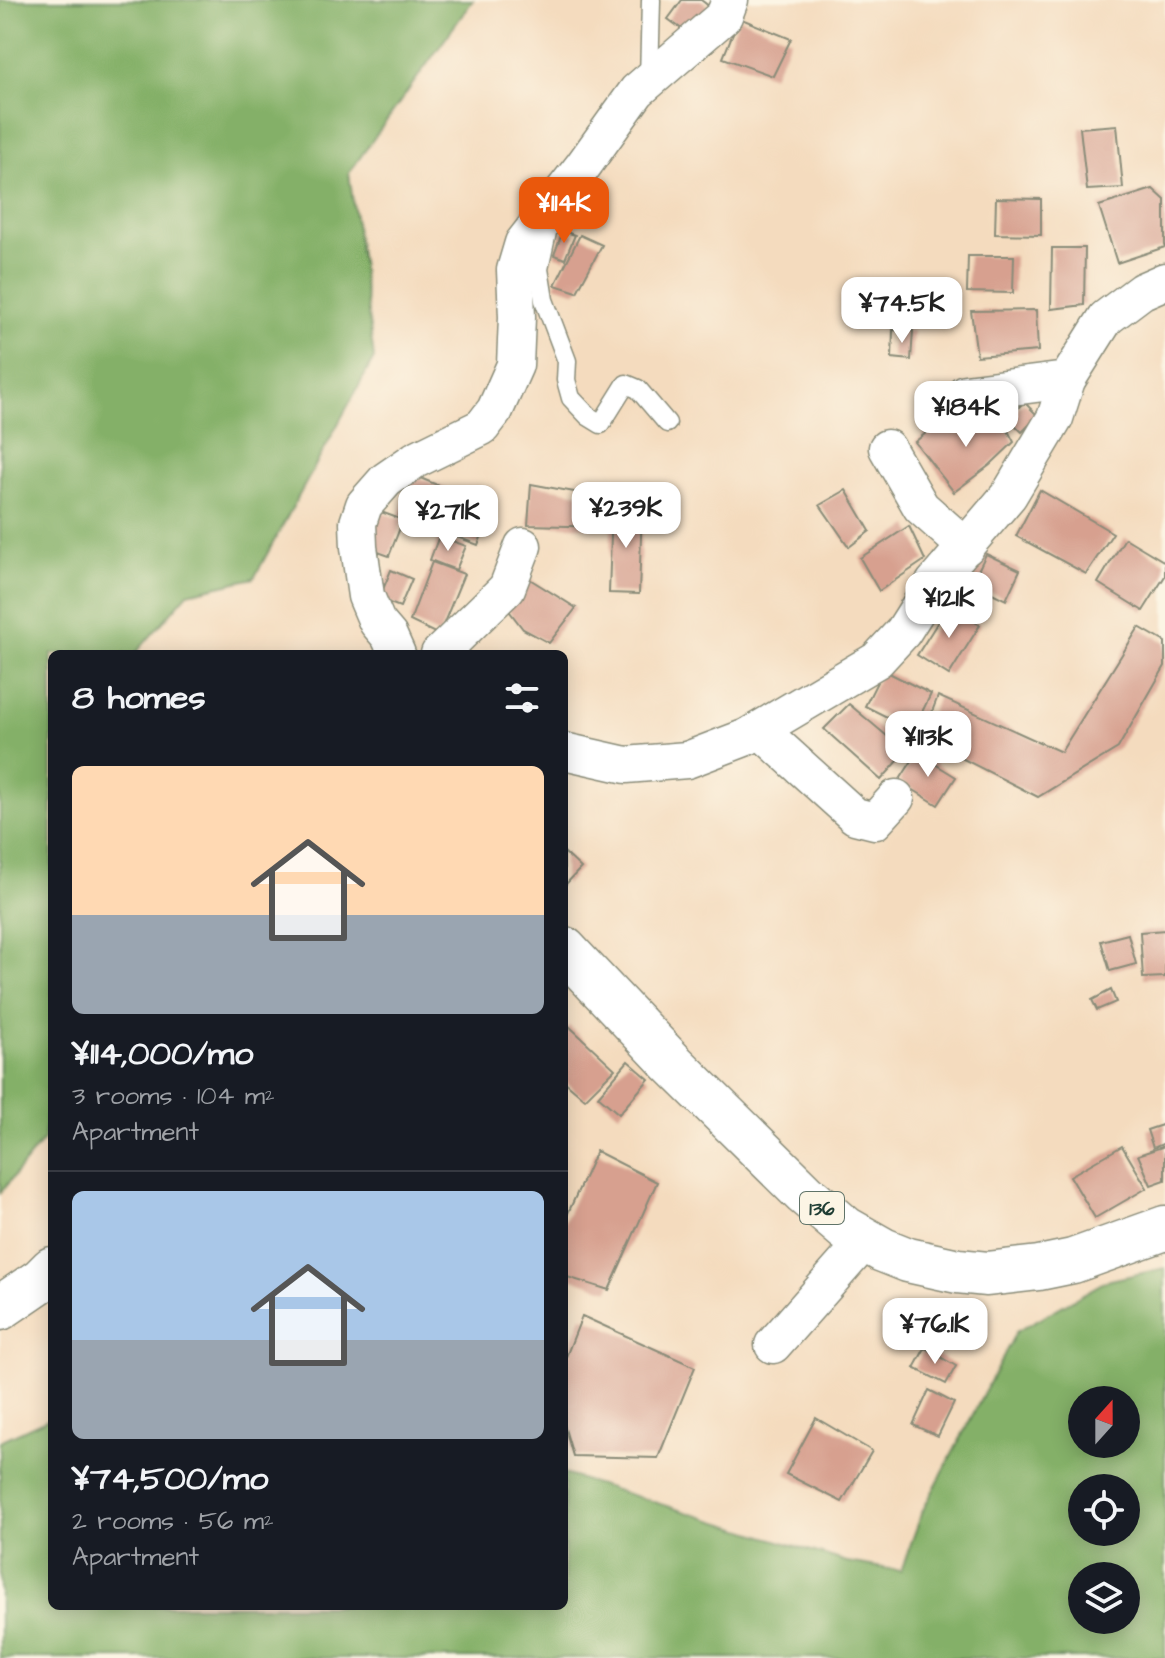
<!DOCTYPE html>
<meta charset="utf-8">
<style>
:root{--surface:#171b24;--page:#242831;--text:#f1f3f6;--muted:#9ea1a6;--line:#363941;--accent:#ea580c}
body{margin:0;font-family:"Architects Daughter",sans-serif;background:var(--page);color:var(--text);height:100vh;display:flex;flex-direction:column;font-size:30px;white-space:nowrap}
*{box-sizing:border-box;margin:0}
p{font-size:26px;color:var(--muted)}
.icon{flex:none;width:44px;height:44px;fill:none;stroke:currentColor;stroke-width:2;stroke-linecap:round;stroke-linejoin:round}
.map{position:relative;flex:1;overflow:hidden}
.sheet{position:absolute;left:48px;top:650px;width:520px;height:960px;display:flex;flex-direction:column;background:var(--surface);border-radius:12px;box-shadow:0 4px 20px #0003}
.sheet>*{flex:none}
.needle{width:52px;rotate:21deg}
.buttons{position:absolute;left:1068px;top:1386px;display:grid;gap:16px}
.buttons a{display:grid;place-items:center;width:72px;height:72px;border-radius:50%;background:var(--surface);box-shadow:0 4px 20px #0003;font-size:40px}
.price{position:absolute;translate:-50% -68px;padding:0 18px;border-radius:16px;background:#fff;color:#222;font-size:26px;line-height:52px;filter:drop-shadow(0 2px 4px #0008)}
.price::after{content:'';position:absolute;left:50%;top:48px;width:24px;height:18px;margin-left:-12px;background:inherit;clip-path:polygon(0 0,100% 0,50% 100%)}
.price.current{background:var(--accent);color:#fff}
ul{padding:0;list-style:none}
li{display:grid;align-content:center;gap:16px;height:424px;padding:0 24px}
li+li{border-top:2px solid var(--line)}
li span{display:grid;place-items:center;height:248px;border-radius:12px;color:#555}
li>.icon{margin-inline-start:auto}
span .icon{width:144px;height:144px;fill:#fffc;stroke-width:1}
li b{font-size:34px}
h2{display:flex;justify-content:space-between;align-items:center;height:96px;padding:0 24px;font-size:34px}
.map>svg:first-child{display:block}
</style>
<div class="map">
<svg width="1165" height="1658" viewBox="0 0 1165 1658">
<rect width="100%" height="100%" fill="#fcf5e5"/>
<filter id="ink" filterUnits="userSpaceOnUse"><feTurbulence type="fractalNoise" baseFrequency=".0125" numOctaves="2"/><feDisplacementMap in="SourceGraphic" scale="16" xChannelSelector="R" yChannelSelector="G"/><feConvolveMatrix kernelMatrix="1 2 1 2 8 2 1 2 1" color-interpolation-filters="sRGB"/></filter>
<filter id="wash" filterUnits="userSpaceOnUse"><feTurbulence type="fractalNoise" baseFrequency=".006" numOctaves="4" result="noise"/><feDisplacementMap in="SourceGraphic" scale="32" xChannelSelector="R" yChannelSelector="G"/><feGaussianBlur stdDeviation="1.8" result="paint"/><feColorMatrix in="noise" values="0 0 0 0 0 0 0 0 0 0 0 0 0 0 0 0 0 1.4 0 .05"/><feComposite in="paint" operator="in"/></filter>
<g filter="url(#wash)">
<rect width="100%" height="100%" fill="#f4dbbe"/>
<g fill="#84b068" stroke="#52764e" stroke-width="2" fill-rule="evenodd">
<path d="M 0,0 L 473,0 L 349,173 L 374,358 L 254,578 L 188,593 L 135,654 L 52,654 L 52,1037 L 44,1139 L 0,1193 Z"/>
<path d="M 1165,1268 L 1165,1658 L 0,1658 L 0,1441 L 52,1417 L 52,1606 L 564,1606 L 564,1474 L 847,1562 L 901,1571 L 923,1510 L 1016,1332 L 1106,1281 ZM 1126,1400 L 1126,1444 L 1082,1444 L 1082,1400 ZM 1082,1488 L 1126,1488 L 1126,1532 L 1082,1532 ZM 1082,1576 L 1126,1576 L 1126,1620 L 1082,1620 Z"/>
</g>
<g id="blocks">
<g fill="#d7a08f">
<path d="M 682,0 L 701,0 L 710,7 L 690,35 L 668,19 Z"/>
<path d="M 739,18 L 791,39 L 773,76 L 723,58 Z"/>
<path d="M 1117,125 L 1123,188 L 1087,190 L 1080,128 Z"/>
<path d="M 1153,189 L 1165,200 L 1165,247 L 1117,263 L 1099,206 Z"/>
<path d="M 996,198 L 1041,199 L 1041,235 L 995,234 Z"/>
<path d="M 563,231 L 575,235 L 565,259 L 554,255 Z"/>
<path d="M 580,235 L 602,245 L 577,292 L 555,285 Z"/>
<path d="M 1052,248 L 1085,248 L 1084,305 L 1051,309 Z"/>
<path d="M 968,256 L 1014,256 L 1013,293 L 967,292 Z"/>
<path d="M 1036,310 L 1038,351 L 977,356 L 971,311 Z"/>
<path d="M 893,330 L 913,331 L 911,360 L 892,358 Z"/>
<path d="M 1024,402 L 1038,416 L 1022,432 L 1008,418 Z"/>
<path d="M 997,410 L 1014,442 L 990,465 L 954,492 L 915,442 L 932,428 L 959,434 Z"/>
<path d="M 413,475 L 493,508 L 478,545 L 399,515 Z"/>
<path d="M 531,484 L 607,498 L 606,527 L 528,525 Z"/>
<path d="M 846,490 L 870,531 L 849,547 L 820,505 Z"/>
<path d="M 1040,490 L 1113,533 L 1086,574 L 1016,536 Z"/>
<path d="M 612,506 L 642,507 L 639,594 L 609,593 Z"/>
<path d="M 381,512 L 403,520 L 389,556 L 367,548 Z"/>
<path d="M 909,526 L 925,560 L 879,591 L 860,558 Z"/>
<path d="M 439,536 L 466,546 L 456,570 L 430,560 Z"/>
<path d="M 1125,538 L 1165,562 L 1165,576 L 1143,611 L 1098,583 Z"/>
<path d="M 986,554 L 1020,570 L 1006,600 L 972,583 Z"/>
<path d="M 432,562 L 464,574 L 439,635 L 410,621 Z"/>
<path d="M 391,570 L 412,579 L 400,607 L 379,599 Z"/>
<path d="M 528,578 L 576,608 L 549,643 L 523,629 L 507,608 Z"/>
<path d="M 948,606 L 980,625 L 949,675 L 917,655 Z"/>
<path d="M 1139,627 L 1165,642 L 1165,666 L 1118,748 L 1038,797 L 922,738 L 938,696 L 1061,752 Z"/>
<path d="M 883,670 L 931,694 L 913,730 L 865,706 Z"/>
<path d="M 849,704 L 906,752 L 881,780 L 824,729 Z"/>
<path d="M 917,753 L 956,777 L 938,805 L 899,781 Z"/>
<path d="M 564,852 L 581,868 L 566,884 L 564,882 Z"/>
<path d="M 1165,930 L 1165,977 L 1143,978 L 1140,932 Z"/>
<path d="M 1128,934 L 1136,964 L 1110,971 L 1101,941 Z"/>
<path d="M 1111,990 L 1116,1002 L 1097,1010 L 1092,1000 Z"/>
<path d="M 569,1026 L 615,1069 L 585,1099 L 564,1081 L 564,1032 Z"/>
<path d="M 628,1061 L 649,1079 L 619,1114 L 598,1096 Z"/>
<path d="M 1165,1124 L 1165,1143 L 1153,1148 L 1147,1130 Z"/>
<path d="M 1122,1146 L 1147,1188 L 1095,1218 L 1070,1176 Z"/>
<path d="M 1165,1146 L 1165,1180 L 1151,1185 L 1138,1155 Z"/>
<path d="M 596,1151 L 657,1182 L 609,1290 L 564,1276 L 564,1222 Z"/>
<path d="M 582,1316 L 695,1367 L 658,1458 L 573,1456 L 564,1425 L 564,1362 Z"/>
<path d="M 925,1348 L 956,1366 L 946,1384 L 914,1368 Z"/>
<path d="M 929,1390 L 954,1403 L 938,1436 L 913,1425 Z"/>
<path d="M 816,1418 L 872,1451 L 842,1502 L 786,1474 Z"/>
</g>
</g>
</g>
<g filter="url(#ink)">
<use href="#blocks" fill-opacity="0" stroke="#8a8c79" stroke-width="2"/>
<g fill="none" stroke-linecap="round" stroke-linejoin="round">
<defs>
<g id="service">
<path d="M 649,80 L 651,0"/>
<path d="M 549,223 L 539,269 L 544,300 L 567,361 L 566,380 L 571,398 L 588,416 L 601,424 L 626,384 L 638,389 L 667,423"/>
</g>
<g id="minor">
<path d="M 965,393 L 1067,380"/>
<path d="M 887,448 L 921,507 L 966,547"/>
<path d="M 397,654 L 389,636 L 377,622 L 366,596 L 359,547 L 358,523 L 364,505 L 386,480 L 415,460 L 482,427 L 495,410 L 515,365 L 517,317 L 515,270 L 523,243 L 583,166 L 637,91 L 724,16 L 730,0"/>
<path d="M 439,654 L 507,588 L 523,546"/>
<path d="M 760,730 L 855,816 L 875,821 L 896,798"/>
<path d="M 564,751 L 626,765 L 687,760 L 747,737 L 877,660 L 903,632 L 934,583 L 1009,495 L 1055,418 L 1067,380 L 1106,318 L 1142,291 L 1165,281"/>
<path d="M 773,1345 L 866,1240"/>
</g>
<g id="trunk">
<path d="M 564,949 L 672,1063 L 805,1194 L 846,1229 L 883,1250 L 908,1260 L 958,1271 L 987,1274 L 1039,1268 L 1073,1261 L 1165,1228"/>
<path d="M 0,1308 L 41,1280 L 52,1269"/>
</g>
</defs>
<use href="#service" stroke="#8a8c79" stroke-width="21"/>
<use href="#minor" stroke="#8a8c79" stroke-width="39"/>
<use href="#trunk" stroke="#8a8c79" stroke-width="47"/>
<use href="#service" stroke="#fff" stroke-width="18"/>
<use href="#minor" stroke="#fff" stroke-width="36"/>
<use href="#trunk" stroke="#fff" stroke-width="44"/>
</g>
</g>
<g text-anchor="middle" stroke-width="7" stroke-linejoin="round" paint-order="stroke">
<rect fill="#fcf5e5" stroke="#617469" stroke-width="2" x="800" y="1192" width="44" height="32" rx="6"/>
<g font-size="20" font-weight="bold" fill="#1f3d34">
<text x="822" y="1215">136</text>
</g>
</g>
</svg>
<div class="buttons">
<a><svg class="needle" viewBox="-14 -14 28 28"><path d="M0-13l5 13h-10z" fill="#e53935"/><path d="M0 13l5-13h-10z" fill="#9ea1a6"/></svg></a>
<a><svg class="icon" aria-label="locate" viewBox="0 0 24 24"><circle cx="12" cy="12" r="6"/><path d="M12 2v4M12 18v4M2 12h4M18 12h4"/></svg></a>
<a><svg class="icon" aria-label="layers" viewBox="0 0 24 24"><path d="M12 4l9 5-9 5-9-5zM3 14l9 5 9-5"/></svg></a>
</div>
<b class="price current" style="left:564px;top:245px">¥114K</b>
<b class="price" style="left:902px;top:345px">¥74.5K</b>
<b class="price" style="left:966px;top:449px">¥184K</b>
<b class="price" style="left:626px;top:550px">¥239K</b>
<b class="price" style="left:448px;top:553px">¥271K</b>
<b class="price" style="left:949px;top:640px">¥121K</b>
<b class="price" style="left:928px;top:779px">¥113K</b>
<b class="price" style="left:935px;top:1366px">¥76.1K</b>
<section class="sheet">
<h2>8 homes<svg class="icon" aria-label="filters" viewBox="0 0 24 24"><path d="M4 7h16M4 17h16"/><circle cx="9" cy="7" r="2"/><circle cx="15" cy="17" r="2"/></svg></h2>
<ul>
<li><span style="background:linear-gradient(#ffd9b3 60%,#9aa5b1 0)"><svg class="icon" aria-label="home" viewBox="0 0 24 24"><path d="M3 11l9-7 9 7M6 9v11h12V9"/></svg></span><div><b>¥114,000/mo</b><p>3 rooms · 104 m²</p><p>Apartment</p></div></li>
<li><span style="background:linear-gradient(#a9c7e8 60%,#9aa5b1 0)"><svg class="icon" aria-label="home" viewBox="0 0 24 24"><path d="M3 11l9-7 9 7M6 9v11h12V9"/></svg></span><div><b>¥74,500/mo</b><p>2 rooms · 56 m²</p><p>Apartment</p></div></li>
</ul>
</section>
</div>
